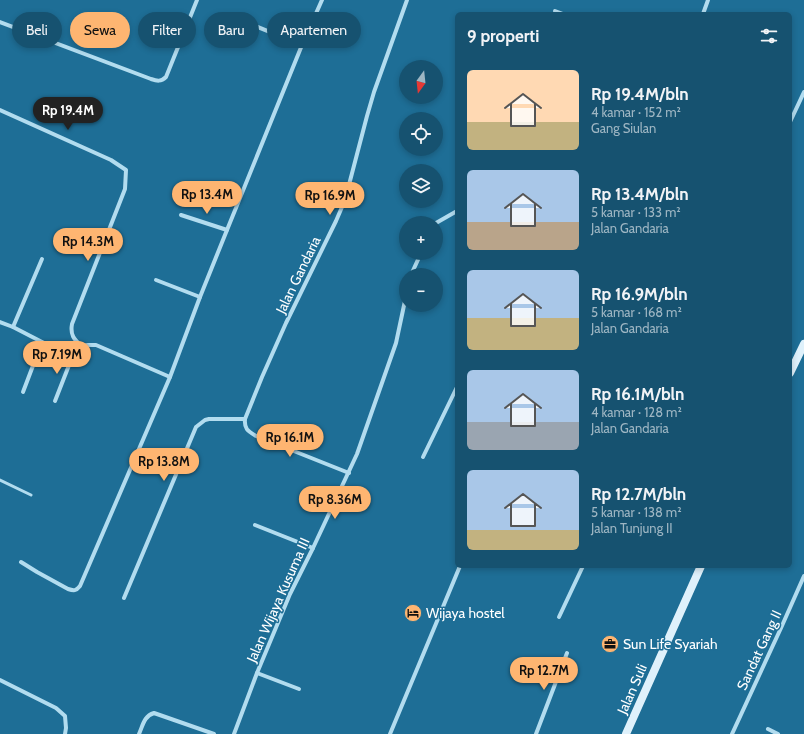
<!DOCTYPE html>
<html lang="id">
<meta charset="utf-8">
<style>
:root{--surface:#165270;--page:#1f5875;--text:#f1f3f6;--muted:#9eb6c3;--accent:#feb571}
body{margin:0;font-family:Cabin,sans-serif;background:var(--page);color:var(--text);height:100vh;display:flex;flex-direction:column;font-size:15px;white-space:nowrap}
*{box-sizing:border-box;margin:0}
p{font-size:13px;color:var(--muted)}
.icon{flex:none;width:22px;height:22px;fill:none;stroke:currentColor;stroke-width:2;stroke-linecap:round;stroke-linejoin:round}
.map{position:relative;flex:1;overflow:hidden}
.details{position:absolute;left:455px;top:12px;width:337px;height:556px;display:flex;flex-direction:column;background:var(--surface);border-radius:6px;box-shadow:0 2px 6px #0003}
.details>*{flex:none}
.hud{position:absolute;left:12px;top:12px;width:380px;height:36px;display:flex;gap:8px}
.needle{width:26px;rotate:195deg}
.controls{position:absolute;left:399px;top:60px;display:grid;gap:8px}
.controls a{display:grid;place-items:center;width:44px;height:44px;border-radius:50%;background:var(--surface);box-shadow:0 2px 6px #0003;font-size:20px}
.price{position:absolute;translate:-50% -34px;padding:0 9px;border-radius:14px;background:var(--accent);color:#111;font-size:13px;line-height:26px;filter:drop-shadow(0 1px 2px #0008)}
.price::after{content:'';position:absolute;left:50%;top:24px;width:12px;height:9px;margin-left:-6px;background:inherit;clip-path:polygon(0 0,100% 0,50% 100%)}
.price.current{background:#222;color:#fff}
ul{padding:0;list-style:none}
li{display:flex;align-items:center;gap:12px;height:100px;padding:0 12px}
li span{display:grid;place-items:center;flex:none;width:112px;height:80px;border-radius:6px;color:#555}
li>.icon{margin-inline-start:auto}
span .icon{width:48px;height:48px;fill:#fffc;stroke-width:1}
li b{font-size:17px}
h2{display:flex;justify-content:space-between;align-items:center;height:48px;padding:0 12px;font-size:17px}
.tag{padding:0 14px;border-radius:18px;background:var(--surface);box-shadow:0 2px 6px #0003;font-size:14px;line-height:36px}
.tag.current{background:var(--accent);color:#111}
.map>svg:first-child{display:block}
</style>
<div class="map">
<svg width="804" height="734" viewBox="0 0 804 734">
<rect width="100%" height="100%" fill="#1e6e96"/>
<g fill="none" stroke-linecap="round" stroke-linejoin="round">
<path stroke="#b2dcef" stroke-width="3" d="M 0,480 L 31,495"/>
<g stroke="#b2dcef" stroke-width="4">
<path d="M 555,11 L 563,14"/>
<path d="M 703,14 L 708,0"/>
<path d="M 238,19 L 302,45"/>
<path d="M 0,22 L 151,79 C 157,81 161,82 166,77 L 197,0"/>
<path d="M 0,110 L 111,160 L 126,170 L 125,189 L 72,324 C 70,335 74,339 81,346"/>
<path d="M 790,122 L 804,92"/>
<path d="M 181,215 L 227,230"/>
<path d="M 436,223 L 457,211"/>
<path d="M 411,275 L 421,253"/>
<path d="M 156,280 L 200,297"/>
<path d="M 0,322 L 13,327 L 42,342 L 73,355"/>
<path d="M 13,327 L 42,259"/>
<path d="M 23,392 L 42,342"/>
<path d="M 55,401 L 73,355 L 81,346 L 88,345 L 96,345 L 170,377"/>
<path d="M 423,457 L 457,387"/>
<path d="M 349,473 L 256,436 C 248,431 244,429 245,419 L 262,377 L 286,323 L 336,221 L 345,200 L 367,116 L 374,92 L 407,0"/>
<path d="M 255,525 L 313,548"/>
<path d="M 21,562 L 37,572 L 68,589 C 74,591 76,591 80,586 L 170,377 L 200,297 L 227,230 L 302,45 L 322,0"/>
<path d="M 124,598 L 196,427 L 205,420 L 209,419 L 245,419"/>
<path d="M 559,617 L 583,566"/>
<path d="M 257,673 L 299,689"/>
<path d="M 0,680 L 56,708 L 65,716 L 66,728 L 65,734"/>
<path d="M 768,729 L 778,734"/>
<path d="M 139,734 C 143,725 144,716 154,713 L 214,734"/>
<path d="M 234,734 L 257,673 L 290,594 L 313,548 L 357,454 L 396,343 L 406,296"/>
<path d="M 390,734 L 460,566"/>
<path d="M 536,734 L 567,653"/>
<path d="M 732,734 L 781,628 L 804,576"/>
</g>
<g stroke="#dff1fb" stroke-width="8">
<path d="M 790,373 L 804,344"/>
<path d="M 626,734 L 701,566"/>
</g>
</g>
<defs>
<symbol id="hotel-disc" viewBox="-11 -11 22 22"><circle r="9.5" fill="#feb571" stroke="#1e6e96"/><path d="M-6-4.5h1.5V1H6V5H4.5V3h-9V5H-6ZM-4 0a1.8 1.8 0 1 1 3.6 0ZM.5 0V-2.5h3Q6-2.5 6 0Z" fill="#111"/></symbol>
<symbol id="office-disc" viewBox="-11 -11 22 22"><circle r="9.5" fill="#feb571" stroke="#1e6e96"/><path d="M-6-3h4V-5.5h4V-3h4V5H-6ZM-1-4.5V-3h2v-1.5ZM-6 0V1H6V0Z" fill="#111"/></symbol>
</defs>
<g fill-rule="evenodd">
<use href="#hotel-disc" x="403" y="603" width="20" height="20"/>
<use href="#office-disc" x="600" y="634" width="20" height="20"/>
</g>
<g text-anchor="middle" stroke-width="3" stroke-linejoin="round" paint-order="stroke">
<g font-size="14" fill="#fff" stroke="#1e6e96">
<text transform="translate(298 275) rotate(-64)" y="5">Jalan Gandaria</text>
<text transform="translate(278 600) rotate(-66)" y="5">Jalan Wijaya Kusuma III</text>
<text transform="translate(759 650) rotate(-65)" y="5">Sandat Gang II</text>
<text transform="translate(632 689) rotate(-66)" y="5">Jalan Suli</text>
</g>
<g font-size="14" fill="#fff" stroke="#1e6e96" text-anchor="start">
<text x="426" y="618">Wijaya hostel</text>
<text x="623" y="649">Sun Life Syariah</text>
</g>
</g>
</svg>
<div class="controls">
<a><svg class="needle" viewBox="-14 -14 28 28"><path d="M0-13l5 13h-10z" fill="#e53935"/><path d="M0 13l5-13h-10z" fill="#9eb6c3"/></svg></a>
<a><svg class="icon" aria-label="locate" viewBox="0 0 24 24"><circle cx="12" cy="12" r="6"/><path d="M12 2v4M12 18v4M2 12h4M18 12h4"/></svg></a>
<a><svg class="icon" aria-label="layers" viewBox="0 0 24 24"><path d="M12 4l9 5-9 5-9-5zM3 14l9 5 9-5"/></svg></a>
<a>+</a>
<a>−</a>
</div>
<b class="price current" style="left:68px;top:131px">Rp 19.4M</b>
<b class="price" style="left:207px;top:215px">Rp 13.4M</b>
<b class="price" style="left:330px;top:216px">Rp 16.9M</b>
<b class="price" style="left:88px;top:262px">Rp 14.3M</b>
<b class="price" style="left:57px;top:375px">Rp 7.19M</b>
<b class="price" style="left:290px;top:458px">Rp 16.1M</b>
<b class="price" style="left:164px;top:482px">Rp 13.8M</b>
<b class="price" style="left:335px;top:520px">Rp 8.36M</b>
<b class="price" style="left:544px;top:691px">Rp 12.7M</b>
<div class="hud">
<a class="tag">Beli</a>
<a class="tag current">Sewa</a>
<a class="tag">Filter</a>
<a class="tag">Baru</a>
<a class="tag">Apartemen</a>
</div>
<section class="details">
<h2>9 properti<svg class="icon" aria-label="filters" viewBox="0 0 24 24"><path d="M4 7h16M4 17h16"/><circle cx="9" cy="7" r="2"/><circle cx="15" cy="17" r="2"/></svg></h2>
<ul>
<li><span style="background:linear-gradient(#ffd9b3 65%,#c2b280 0)"><svg class="icon" aria-label="home" viewBox="0 0 24 24"><path d="M3 11l9-7 9 7M6 9v11h12V9"/></svg></span><div><b>Rp 19.4M/bln</b><p>4 kamar · 152 m²</p><p>Gang Siulan</p></div></li>
<li><span style="background:linear-gradient(#a9c7e8 65%,#b9a48a 0)"><svg class="icon" aria-label="home" viewBox="0 0 24 24"><path d="M3 11l9-7 9 7M6 9v11h12V9"/></svg></span><div><b>Rp 13.4M/bln</b><p>5 kamar · 133 m²</p><p>Jalan Gandaria</p></div></li>
<li><span style="background:linear-gradient(#a9c7e8 60%,#c2b280 0)"><svg class="icon" aria-label="home" viewBox="0 0 24 24"><path d="M3 11l9-7 9 7M6 9v11h12V9"/></svg></span><div><b>Rp 16.9M/bln</b><p>5 kamar · 168 m²</p><p>Jalan Gandaria</p></div></li>
<li><span style="background:linear-gradient(#a9c7e8 65%,#9aa5b1 0)"><svg class="icon" aria-label="home" viewBox="0 0 24 24"><path d="M3 11l9-7 9 7M6 9v11h12V9"/></svg></span><div><b>Rp 16.1M/bln</b><p>4 kamar · 128 m²</p><p>Jalan Gandaria</p></div></li>
<li><span style="background:linear-gradient(#a9c7e8 75%,#c2b280 0)"><svg class="icon" aria-label="home" viewBox="0 0 24 24"><path d="M3 11l9-7 9 7M6 9v11h12V9"/></svg></span><div><b>Rp 12.7M/bln</b><p>5 kamar · 138 m²</p><p>Jalan Tunjung II</p></div></li>
</ul>
</section>
</div>
